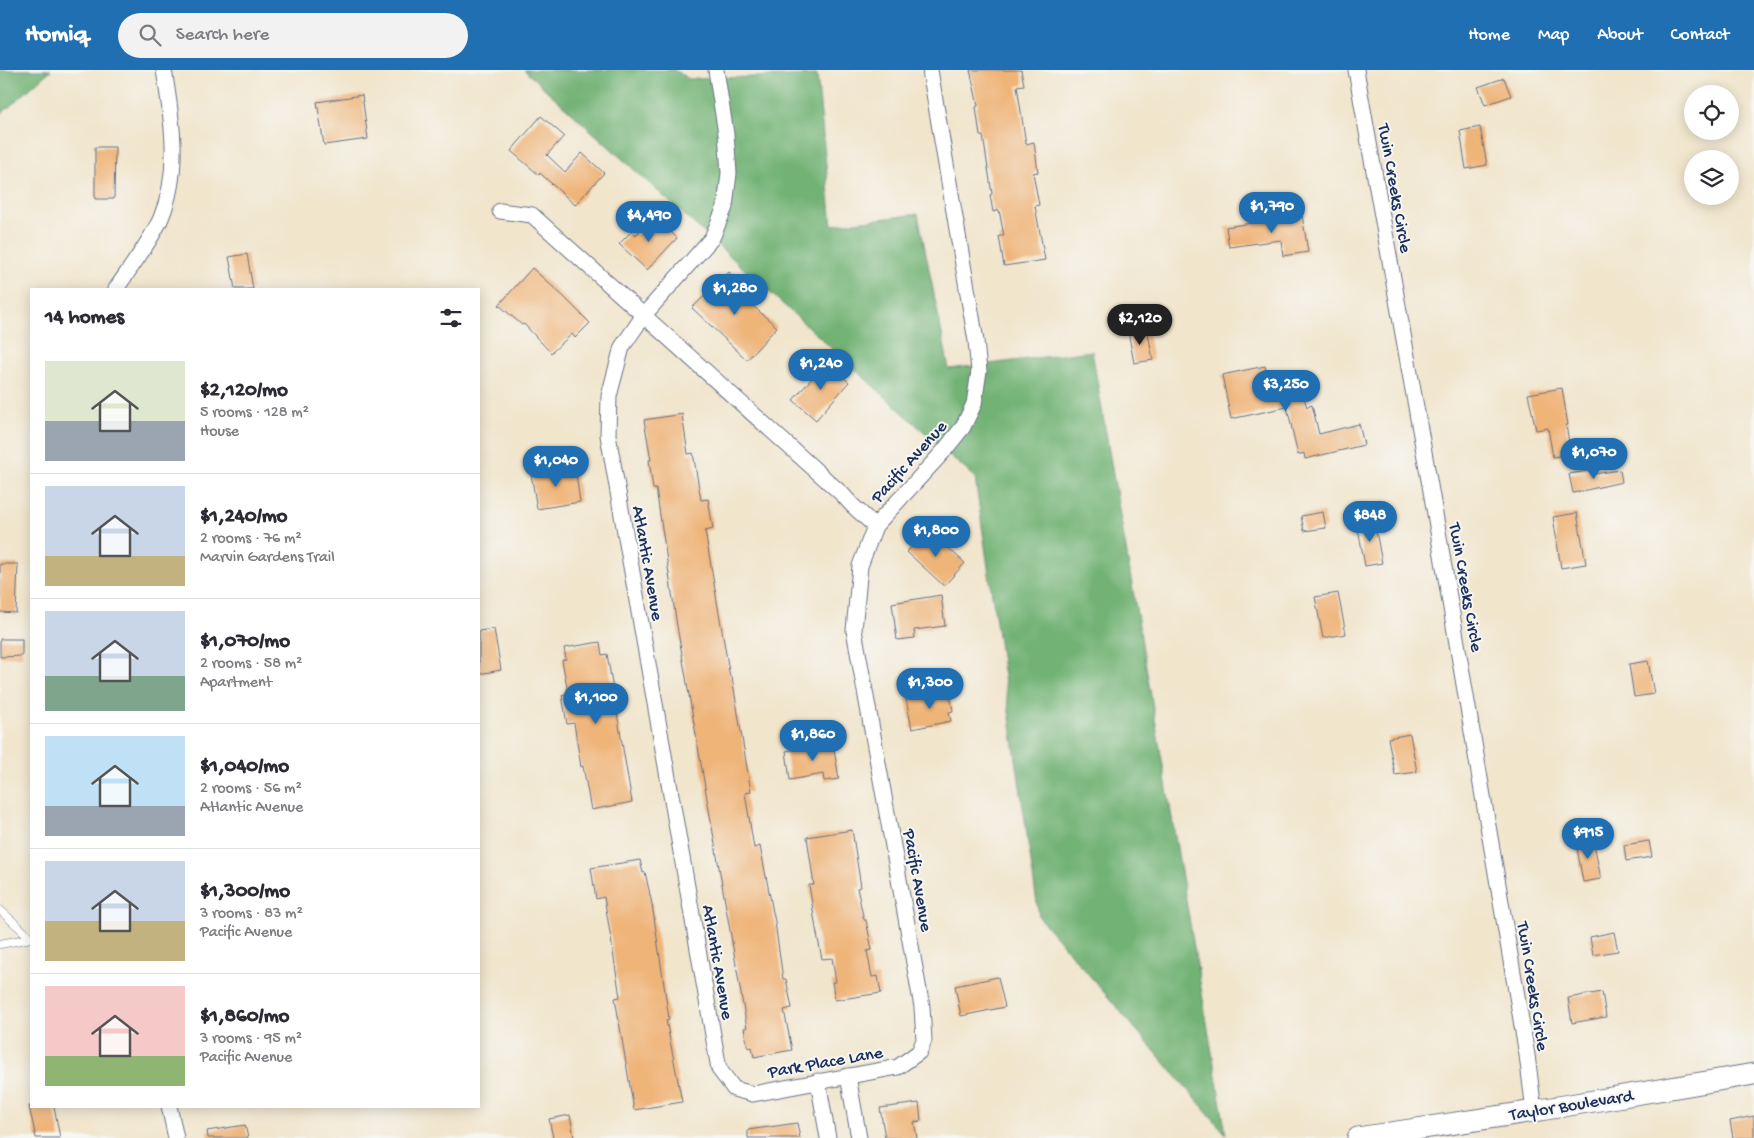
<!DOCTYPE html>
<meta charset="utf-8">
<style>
:root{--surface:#fff;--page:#f2f2f3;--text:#2b2b33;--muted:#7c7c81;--line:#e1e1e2;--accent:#1f6fb2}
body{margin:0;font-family:"Gochi Hand",sans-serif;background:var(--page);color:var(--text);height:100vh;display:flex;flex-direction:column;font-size:19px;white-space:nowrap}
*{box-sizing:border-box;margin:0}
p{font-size:16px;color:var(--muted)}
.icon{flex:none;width:28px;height:28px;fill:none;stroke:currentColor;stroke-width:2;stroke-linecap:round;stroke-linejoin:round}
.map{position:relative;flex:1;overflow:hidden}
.side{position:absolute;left:30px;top:218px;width:450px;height:820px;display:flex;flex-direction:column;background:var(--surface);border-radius:0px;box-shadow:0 2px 12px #0003}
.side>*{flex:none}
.fabs{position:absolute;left:1684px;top:15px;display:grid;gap:10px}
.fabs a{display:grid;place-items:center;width:55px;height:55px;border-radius:50%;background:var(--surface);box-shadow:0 2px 12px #0003;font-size:25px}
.price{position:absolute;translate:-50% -42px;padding:0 11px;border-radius:18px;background:var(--accent);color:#fff;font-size:16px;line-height:32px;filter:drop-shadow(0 1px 2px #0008)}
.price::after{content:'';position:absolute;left:50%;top:30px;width:15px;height:11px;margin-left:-8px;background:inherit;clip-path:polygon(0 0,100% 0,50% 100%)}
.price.current{background:#222;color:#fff}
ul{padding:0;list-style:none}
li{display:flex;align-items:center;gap:15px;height:125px;padding:0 15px}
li+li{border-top:1px solid var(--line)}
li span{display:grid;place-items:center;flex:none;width:140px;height:100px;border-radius:0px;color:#555}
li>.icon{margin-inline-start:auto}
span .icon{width:60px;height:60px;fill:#fffc;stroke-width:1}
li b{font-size:21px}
h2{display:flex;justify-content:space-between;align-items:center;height:60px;padding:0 15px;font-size:21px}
header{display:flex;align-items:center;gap:30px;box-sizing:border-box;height:70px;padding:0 25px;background:var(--accent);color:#fff}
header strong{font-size:24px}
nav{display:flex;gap:28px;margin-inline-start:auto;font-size:18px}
.search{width:350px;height:45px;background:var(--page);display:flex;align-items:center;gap:12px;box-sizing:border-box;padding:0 18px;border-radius:28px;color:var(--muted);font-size:19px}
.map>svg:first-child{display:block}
</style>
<header>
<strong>Homiq</strong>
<div class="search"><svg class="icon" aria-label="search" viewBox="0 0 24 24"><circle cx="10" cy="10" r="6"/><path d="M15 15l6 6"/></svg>Search here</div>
<nav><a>Home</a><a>Map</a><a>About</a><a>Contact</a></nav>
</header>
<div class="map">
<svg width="1754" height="1068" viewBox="0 0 1754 1068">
<rect width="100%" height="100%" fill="#f6f6f2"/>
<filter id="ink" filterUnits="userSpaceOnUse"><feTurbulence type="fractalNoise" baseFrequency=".02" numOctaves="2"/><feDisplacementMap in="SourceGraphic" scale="10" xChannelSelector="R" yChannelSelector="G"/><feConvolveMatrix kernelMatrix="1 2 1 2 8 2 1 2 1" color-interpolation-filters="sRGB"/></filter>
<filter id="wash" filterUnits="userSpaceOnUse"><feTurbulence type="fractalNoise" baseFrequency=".0096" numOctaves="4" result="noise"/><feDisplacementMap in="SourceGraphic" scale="20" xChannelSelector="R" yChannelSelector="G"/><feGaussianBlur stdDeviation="1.12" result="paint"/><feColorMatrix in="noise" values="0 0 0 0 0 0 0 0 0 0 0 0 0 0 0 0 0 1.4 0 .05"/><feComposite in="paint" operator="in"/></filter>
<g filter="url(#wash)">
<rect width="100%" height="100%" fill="#f1e5cc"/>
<g fill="#72b275" stroke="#46706a">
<path d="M 0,0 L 51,0 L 0,45 Z"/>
<path d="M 524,0 L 674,0 L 689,9 L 817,5 L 832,155 L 918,144 L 949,299 L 1092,281 L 1226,1064 L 1039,847 L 975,408 Z"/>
</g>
<g id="blocks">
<g fill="#efb478">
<path d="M 970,0 L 1021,0 L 1024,15 L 1017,16 L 1026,74 L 1034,72 L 1038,102 L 1033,103 L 1039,135 L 1035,136 L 1045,190 L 1004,196 L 999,166 L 1004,166 L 999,140 L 993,142 L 990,125 L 992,124 L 983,66 L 980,66 L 976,37 L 978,36 Z"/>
<path d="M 1504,8 L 1511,26 L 1485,35 L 1478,17 Z"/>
<path d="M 362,25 L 368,69 L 324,75 L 317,32 Z"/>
<path d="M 541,46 L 564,66 L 547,85 L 565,102 L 582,83 L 604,103 L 575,135 L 540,103 L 539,105 L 511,81 Z"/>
<path d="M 1480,57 L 1487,95 L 1466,99 L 1460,61 Z"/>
<path d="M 95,77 L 115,77 L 114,129 L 95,129 Z"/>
<path d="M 1302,145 L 1308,182 L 1283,186 L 1281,170 L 1229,177 L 1226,157 Z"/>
<path d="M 654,146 L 677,168 L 647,200 L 619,174 L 632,161 L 636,165 Z"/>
<path d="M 247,184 L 253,219 L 235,219 L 229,187 Z"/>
<path d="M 532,198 L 563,226 L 590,253 L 575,268 L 572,264 L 551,283 L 524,254 L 522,255 L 499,235 Z"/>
<path d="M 729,202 L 750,224 L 745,229 L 777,257 L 747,290 L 692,238 Z"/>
<path d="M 1147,258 L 1153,290 L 1134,293 L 1128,261 Z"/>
<path d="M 826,292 L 849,312 L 816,350 L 793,330 Z"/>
<path d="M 1265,296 L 1271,322 L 1299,313 L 1307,337 L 1312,335 L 1319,364 L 1359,354 L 1364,375 L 1305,389 L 1304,383 L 1298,385 L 1287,337 L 1231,349 L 1222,305 Z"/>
<path d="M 1562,318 L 1568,355 L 1566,355 L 1571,384 L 1553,387 L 1548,358 L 1536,360 L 1528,324 Z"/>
<path d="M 682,344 L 688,384 L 693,383 L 701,430 L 708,429 L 713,459 L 705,461 L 730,607 L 732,607 L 751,722 L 745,723 L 754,778 L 760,776 L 775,852 L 783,909 L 786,909 L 792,938 L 784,940 L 792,980 L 754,987 L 752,977 L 748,978 L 744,958 L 747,958 L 677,556 L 656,419 L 653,419 L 649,390 L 651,390 L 644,350 Z"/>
<path d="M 575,397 L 580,432 L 537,439 L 531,404 Z"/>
<path d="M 1594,400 L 1594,404 L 1620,400 L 1622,412 L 1573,423 L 1569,404 Z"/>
<path d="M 1323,442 L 1326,458 L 1304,461 L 1301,446 Z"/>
<path d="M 1577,443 L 1586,494 L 1561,498 L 1553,447 Z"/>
<path d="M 1374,450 L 1382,493 L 1365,496 L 1357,453 Z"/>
<path d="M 927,459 L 965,493 L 944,516 L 907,482 Z"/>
<path d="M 0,494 L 18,494 L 16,543 L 0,542 Z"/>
<path d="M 1338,523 L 1346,564 L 1323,568 L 1315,527 Z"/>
<path d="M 941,525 L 945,556 L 914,560 L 915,568 L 897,570 L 892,533 Z"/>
<path d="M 494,559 L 501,600 L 479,604 L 479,561 Z"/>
<path d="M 0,569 L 22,569 L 22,586 L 0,587 Z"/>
<path d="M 600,572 L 602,585 L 607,584 L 632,732 L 591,740 L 583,696 L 581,697 L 574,653 L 567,654 L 562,625 L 568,623 L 562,590 L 566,589 L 564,578 Z"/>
<path d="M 1648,591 L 1654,624 L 1634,627 L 1629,594 Z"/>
<path d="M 949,621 L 953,641 L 949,642 L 951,651 L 912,659 L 906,629 Z"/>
<path d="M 1410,664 L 1417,702 L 1395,705 L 1388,668 Z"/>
<path d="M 833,673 L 839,709 L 824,711 L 823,704 L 790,710 L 786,681 Z"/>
<path d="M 852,760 L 861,817 L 857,818 L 864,850 L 866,850 L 872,880 L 867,881 L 872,907 L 878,906 L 881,923 L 835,930 L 832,912 L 836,912 L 832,888 L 822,889 L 816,859 L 809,815 L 814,815 L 807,767 Z"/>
<path d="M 1593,768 L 1601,809 L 1583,812 L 1576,772 Z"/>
<path d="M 1649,771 L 1652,787 L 1626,791 L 1624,775 Z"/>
<path d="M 640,790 L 643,803 L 645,802 L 652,834 L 669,949 L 666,950 L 682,1032 L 634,1040 L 615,928 L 620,927 L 611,869 L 604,827 L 596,829 L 591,798 Z"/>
<path d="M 1614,862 L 1618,881 L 1593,885 L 1590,867 Z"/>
<path d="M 998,907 L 1005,937 L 961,946 L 955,916 Z"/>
<path d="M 1602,922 L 1606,947 L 1572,953 L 1568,928 Z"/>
<path d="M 919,1033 L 921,1051 L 914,1052 L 917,1068 L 885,1068 L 880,1038 Z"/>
<path d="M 29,1036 L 54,1036 L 60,1068 L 36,1068 Z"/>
<path d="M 570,1045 L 574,1068 L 553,1068 L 549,1049 Z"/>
<path d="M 1754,1046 L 1754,1068 L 1733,1068 L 1730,1051 Z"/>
<path d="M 797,1053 L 800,1068 L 748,1068 L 748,1060 Z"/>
<path d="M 245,1055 L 248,1068 L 208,1068 L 207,1061 Z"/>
</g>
</g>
</g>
<g filter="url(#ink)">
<use href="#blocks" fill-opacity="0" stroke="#666f84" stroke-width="1"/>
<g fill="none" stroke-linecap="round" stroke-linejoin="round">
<defs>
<g id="lane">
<path d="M 0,840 L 31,868"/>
<path d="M 0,874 L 31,868"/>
</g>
<g id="street">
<path d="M 716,0 L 726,64 L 729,103 L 725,137 L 712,168 L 644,245 L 622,277 L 609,326 L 608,365 L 719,999 L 734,1019 L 753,1024 L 898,997 L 919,982 L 924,970 L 922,937 L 854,560 L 860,496 L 875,456 L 943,382 L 963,357 L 974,334 L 979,301 L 976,271 L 930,0"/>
<path d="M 1356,0 L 1434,438 L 1527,985 L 1534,1041"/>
<path d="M 500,141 L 532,145 L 842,424 L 852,435 L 875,456"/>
<path d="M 116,219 C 130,198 151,171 161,148 C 181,100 172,49 164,0"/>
<path d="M 848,1006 L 859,1068"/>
<path d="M 818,1011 L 828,1068"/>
<path d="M 169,1036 L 176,1068"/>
</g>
<path id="secondary" d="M 1358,1068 L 1534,1041 L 1754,1004"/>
</defs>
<use href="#lane" stroke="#666f84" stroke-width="9"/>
<use href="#street" stroke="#666f84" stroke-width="17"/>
<use href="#secondary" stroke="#666f84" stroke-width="23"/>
<use href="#lane" stroke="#fff" stroke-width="8"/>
<use href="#street" stroke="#fff" stroke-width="15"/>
<use href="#secondary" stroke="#fff" stroke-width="21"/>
</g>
</g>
<g text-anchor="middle" stroke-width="4" stroke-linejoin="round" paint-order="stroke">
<g font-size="18" fill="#1b2f5e" stroke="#f6f6f2">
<text transform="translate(1396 118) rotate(80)" y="6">Twin Creeks Circle</text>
<text transform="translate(908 391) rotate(-48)" y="6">Pacific Avenue</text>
<text transform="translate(649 493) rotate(80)" y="6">Atlantic Avenue</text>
<text transform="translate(1467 517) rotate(80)" y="6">Twin Creeks Circle</text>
<text transform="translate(919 810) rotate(80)" y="6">Pacific Avenue</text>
<text transform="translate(719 892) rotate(80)" y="6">Atlantic Avenue</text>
<text transform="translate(1534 916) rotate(81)" y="6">Twin Creeks Circle</text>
<text transform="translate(825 991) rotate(-10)" y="6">Park Place Lane</text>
<text transform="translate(1571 1034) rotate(-9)" y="6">Taylor Boulevard</text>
</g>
</g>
</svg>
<div class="fabs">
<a><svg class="icon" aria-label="locate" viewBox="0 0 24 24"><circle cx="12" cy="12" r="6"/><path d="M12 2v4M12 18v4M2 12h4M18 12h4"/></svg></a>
<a><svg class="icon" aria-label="layers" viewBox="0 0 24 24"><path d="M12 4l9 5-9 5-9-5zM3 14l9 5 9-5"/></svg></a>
</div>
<b class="price" style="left:1272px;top:164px">$1,790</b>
<b class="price" style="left:649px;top:173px">$4,490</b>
<b class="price" style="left:735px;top:246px">$1,280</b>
<b class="price current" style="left:1140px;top:276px">$2,120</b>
<b class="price" style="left:821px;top:321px">$1,240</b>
<b class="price" style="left:1286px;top:342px">$3,250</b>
<b class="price" style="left:1594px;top:410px">$1,070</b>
<b class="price" style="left:556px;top:418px">$1,040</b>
<b class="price" style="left:1370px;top:473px">$848</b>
<b class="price" style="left:936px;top:488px">$1,800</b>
<b class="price" style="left:930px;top:640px">$1,300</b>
<b class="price" style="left:596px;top:655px">$1,100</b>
<b class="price" style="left:813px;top:692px">$1,860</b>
<b class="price" style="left:1588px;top:790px">$915</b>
<section class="side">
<h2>14 homes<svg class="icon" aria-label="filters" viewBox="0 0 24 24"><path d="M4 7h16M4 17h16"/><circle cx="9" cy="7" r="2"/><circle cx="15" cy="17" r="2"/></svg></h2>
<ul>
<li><span style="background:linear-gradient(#dfe7d0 60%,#9aa5b1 0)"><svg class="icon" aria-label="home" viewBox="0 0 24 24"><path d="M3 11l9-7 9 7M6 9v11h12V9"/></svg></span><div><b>$2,120/mo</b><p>5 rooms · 128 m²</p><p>House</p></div></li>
<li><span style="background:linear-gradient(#c9d6e8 70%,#c2b280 0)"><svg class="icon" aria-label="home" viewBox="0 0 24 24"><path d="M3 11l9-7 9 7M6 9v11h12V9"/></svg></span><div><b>$1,240/mo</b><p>2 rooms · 76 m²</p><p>Marvin Gardens Trail</p></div></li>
<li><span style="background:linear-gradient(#c9d6e8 65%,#7fa58c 0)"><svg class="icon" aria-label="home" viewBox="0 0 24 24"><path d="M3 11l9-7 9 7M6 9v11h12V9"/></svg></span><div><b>$1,070/mo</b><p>2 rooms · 58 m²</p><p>Apartment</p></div></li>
<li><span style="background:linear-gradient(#bfe0f5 70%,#9aa5b1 0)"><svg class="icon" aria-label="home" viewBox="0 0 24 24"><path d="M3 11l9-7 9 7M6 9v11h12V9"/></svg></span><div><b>$1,040/mo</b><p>2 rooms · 56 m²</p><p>Atlantic Avenue</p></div></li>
<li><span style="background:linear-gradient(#c9d6e8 60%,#c2b280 0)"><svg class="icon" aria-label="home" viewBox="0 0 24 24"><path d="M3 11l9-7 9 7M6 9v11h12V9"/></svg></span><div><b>$1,300/mo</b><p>3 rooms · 83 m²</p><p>Pacific Avenue</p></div></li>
<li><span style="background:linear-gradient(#f6c9c9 70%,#8fb573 0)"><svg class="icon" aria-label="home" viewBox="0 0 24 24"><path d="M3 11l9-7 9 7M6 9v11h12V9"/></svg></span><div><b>$1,860/mo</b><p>3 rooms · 95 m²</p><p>Pacific Avenue</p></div></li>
</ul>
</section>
</div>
